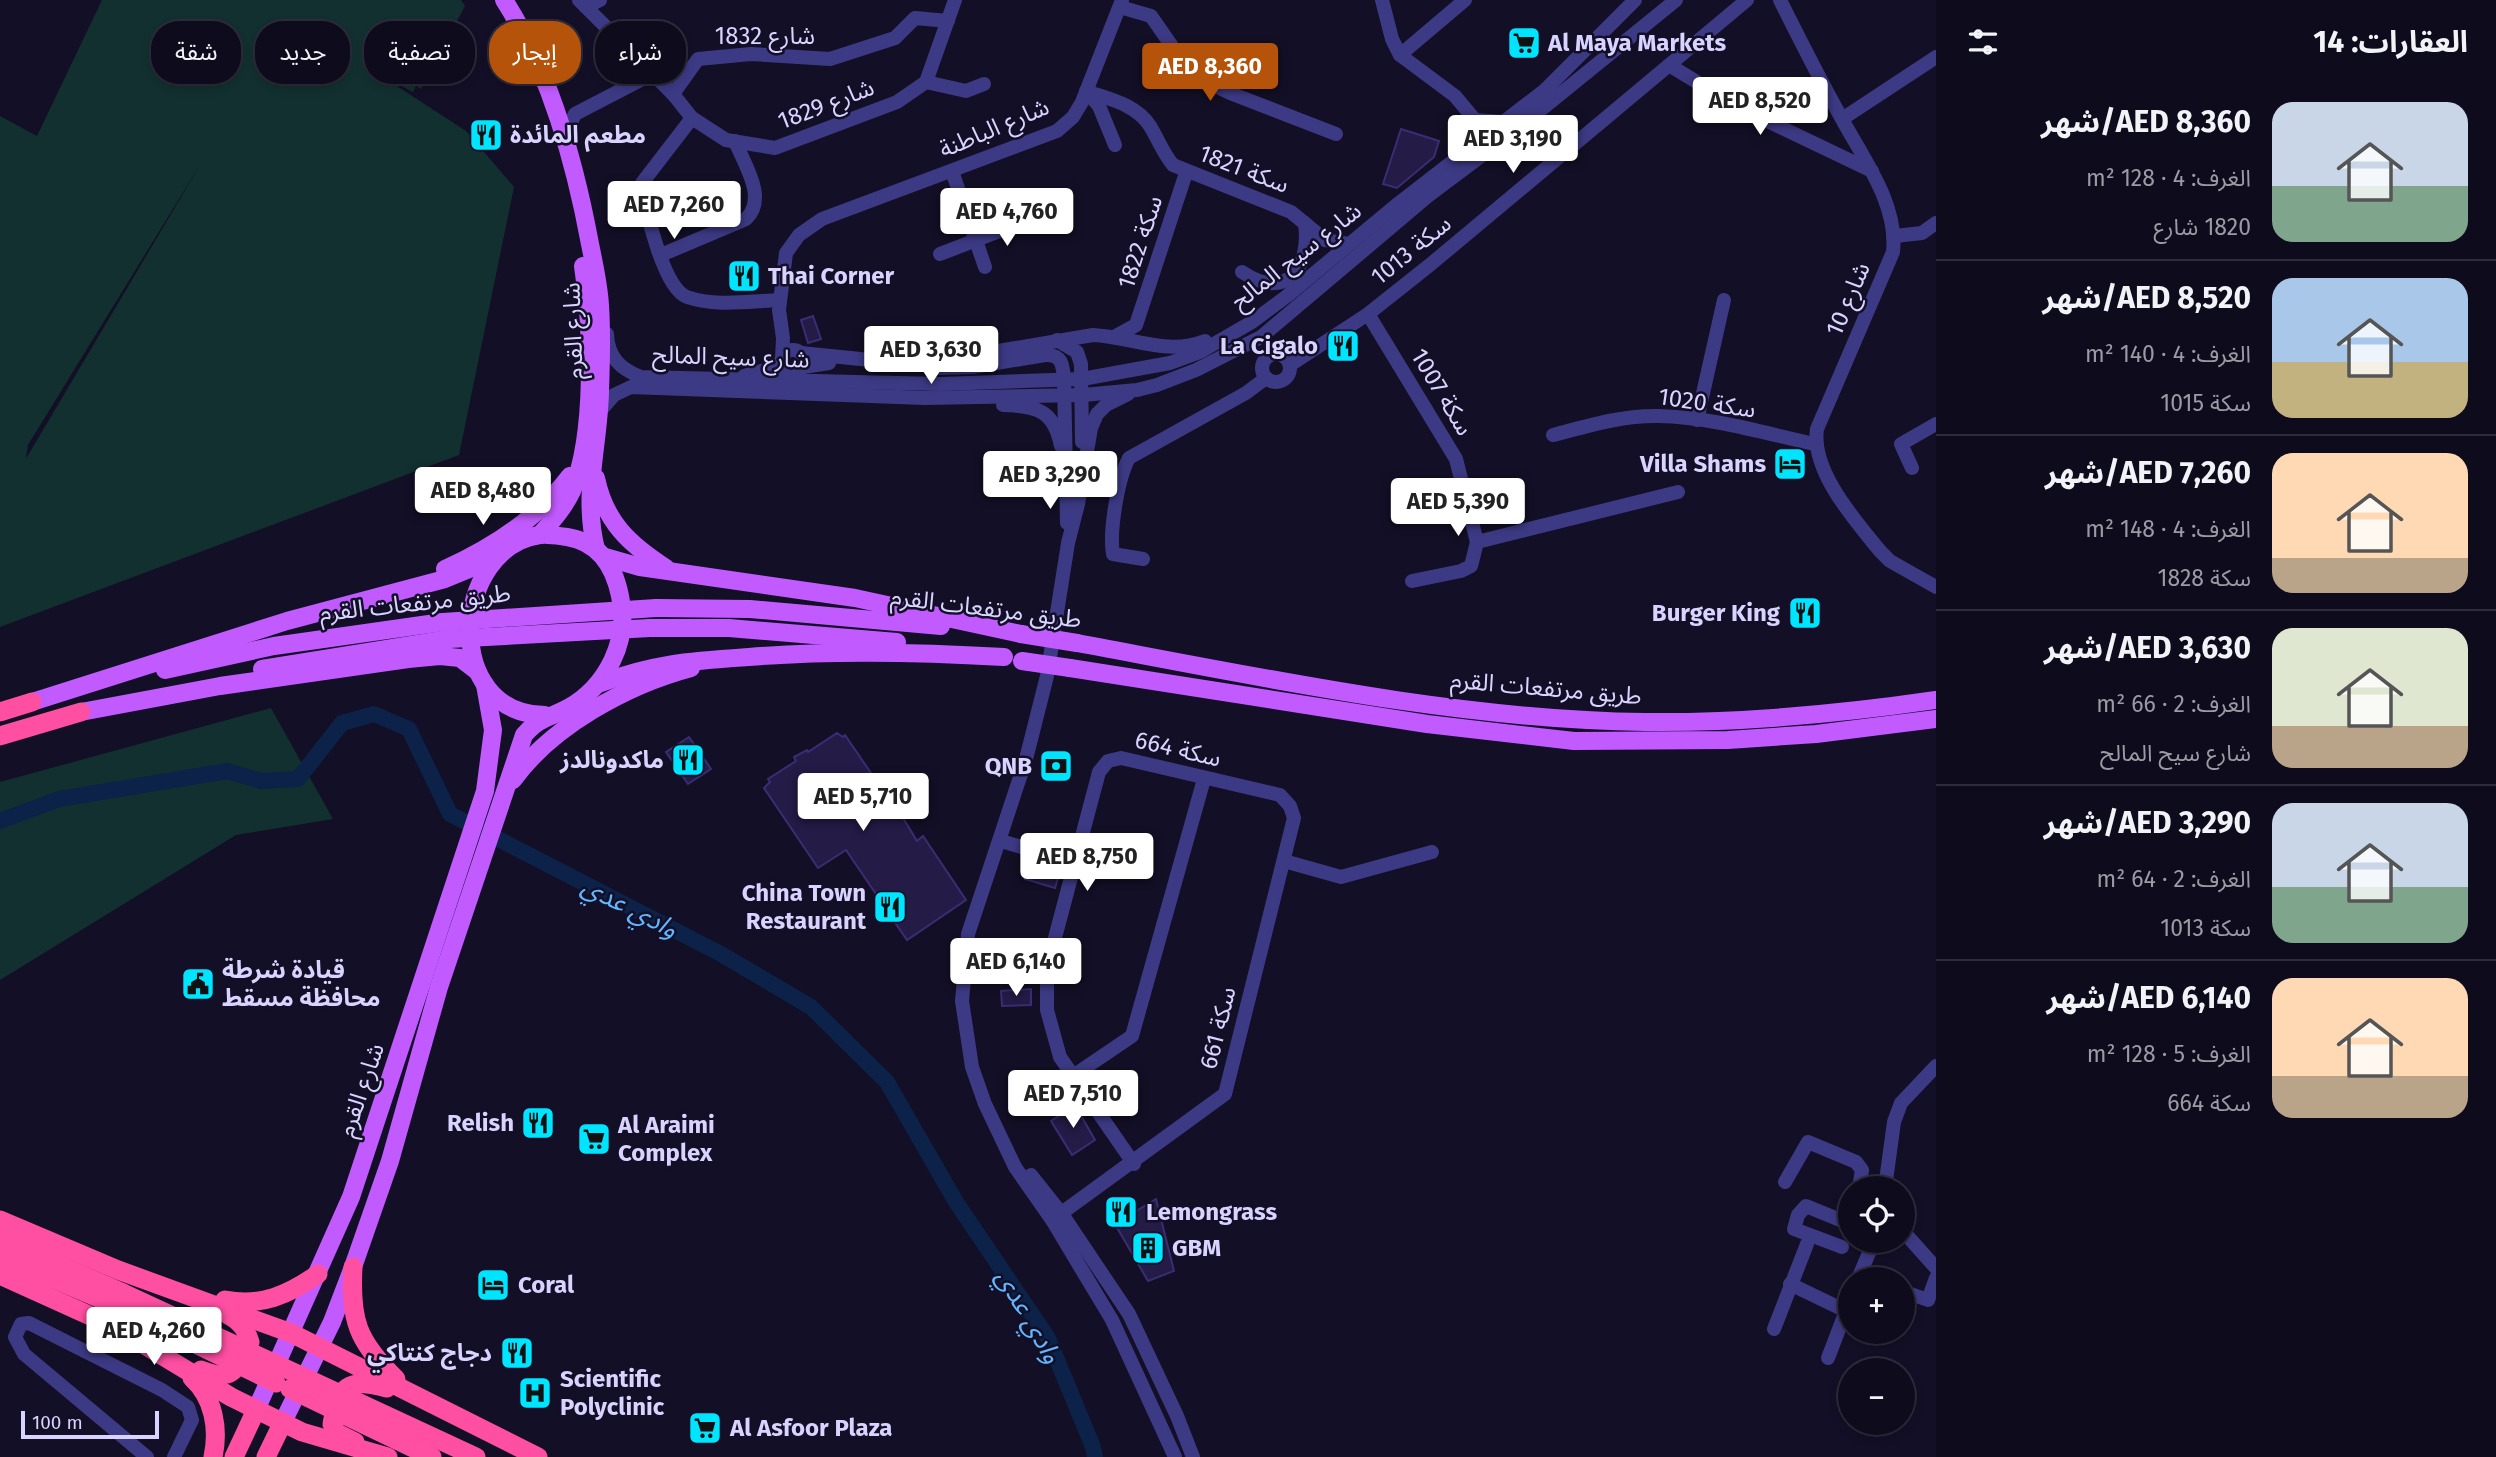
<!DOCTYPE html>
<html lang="ar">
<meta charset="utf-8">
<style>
:root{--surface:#0e0b1c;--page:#171425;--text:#f1f3f6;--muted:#9b9ba3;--line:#2e2b3b;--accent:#b45309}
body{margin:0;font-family:"Fira Sans","Noto Sans Arabic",sans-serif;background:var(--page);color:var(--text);direction:rtl;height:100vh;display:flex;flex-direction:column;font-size:26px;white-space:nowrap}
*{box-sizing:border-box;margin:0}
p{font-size:23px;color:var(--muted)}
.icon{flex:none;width:38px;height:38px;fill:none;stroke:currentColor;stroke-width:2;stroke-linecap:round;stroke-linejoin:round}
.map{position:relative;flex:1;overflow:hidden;direction:ltr}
.panel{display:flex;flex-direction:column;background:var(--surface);width:560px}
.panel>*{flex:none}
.banner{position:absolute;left:21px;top:21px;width:665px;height:63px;direction:rtl;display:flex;gap:14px}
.buttons{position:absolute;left:1838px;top:1176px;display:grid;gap:14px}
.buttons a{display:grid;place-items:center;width:77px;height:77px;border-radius:50%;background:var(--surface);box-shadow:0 4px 10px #0003,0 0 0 2px var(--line);font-size:35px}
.scale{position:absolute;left:21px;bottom:18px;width:138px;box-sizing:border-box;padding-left:7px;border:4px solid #d9d4ff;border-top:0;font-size:19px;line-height:24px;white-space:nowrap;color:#d9d4ff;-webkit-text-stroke:5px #130f26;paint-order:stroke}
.price{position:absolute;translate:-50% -60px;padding:0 16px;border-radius:7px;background:#fff;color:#222;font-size:23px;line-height:46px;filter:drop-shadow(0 2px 4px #0008)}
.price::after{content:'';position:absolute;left:50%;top:42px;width:21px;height:16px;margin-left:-10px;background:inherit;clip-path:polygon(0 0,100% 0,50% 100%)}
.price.current{background:var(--accent);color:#fff}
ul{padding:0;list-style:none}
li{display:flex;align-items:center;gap:21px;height:175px;padding:0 28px}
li+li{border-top:2px solid var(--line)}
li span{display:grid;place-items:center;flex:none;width:196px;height:140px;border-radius:21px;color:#555}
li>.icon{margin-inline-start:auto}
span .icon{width:84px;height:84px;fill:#fffc;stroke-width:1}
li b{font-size:30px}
h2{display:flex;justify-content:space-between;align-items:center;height:84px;padding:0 28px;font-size:30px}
.chip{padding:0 24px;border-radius:28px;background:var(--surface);box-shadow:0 4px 10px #0003,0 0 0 2px var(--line);font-size:24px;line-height:63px}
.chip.current{background:var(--accent);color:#fff}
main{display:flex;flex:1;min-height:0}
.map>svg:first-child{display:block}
</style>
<main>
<section class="panel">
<h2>العقارات: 14<svg class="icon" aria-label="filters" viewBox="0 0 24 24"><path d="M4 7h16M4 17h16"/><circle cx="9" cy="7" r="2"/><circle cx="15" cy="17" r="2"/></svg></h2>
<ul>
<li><span style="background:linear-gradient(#c9d6e8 60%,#7fa58c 0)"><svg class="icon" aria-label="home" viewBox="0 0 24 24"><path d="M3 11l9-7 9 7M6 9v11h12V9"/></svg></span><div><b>AED 8,360/شهر</b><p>الغرف: 4 · 128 m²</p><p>1820 شارع</p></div></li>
<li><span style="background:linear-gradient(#a9c7e8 60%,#c2b280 0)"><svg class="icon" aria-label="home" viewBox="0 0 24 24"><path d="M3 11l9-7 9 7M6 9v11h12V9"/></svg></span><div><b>AED 8,520/شهر</b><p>الغرف: 4 · 140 m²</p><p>سكة 1015</p></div></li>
<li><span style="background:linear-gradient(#ffd9b3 75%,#b9a48a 0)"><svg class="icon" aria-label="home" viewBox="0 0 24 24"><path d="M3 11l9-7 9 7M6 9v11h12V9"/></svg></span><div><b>AED 7,260/شهر</b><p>الغرف: 4 · 148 m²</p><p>سكة 1828</p></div></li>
<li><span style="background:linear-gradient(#dfe7d0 70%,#b9a48a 0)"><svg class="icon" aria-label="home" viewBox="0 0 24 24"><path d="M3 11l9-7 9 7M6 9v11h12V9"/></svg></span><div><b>AED 3,630/شهر</b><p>الغرف: 2 · 66 m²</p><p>شارع سيح المالح</p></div></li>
<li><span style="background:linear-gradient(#c9d6e8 60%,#7fa58c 0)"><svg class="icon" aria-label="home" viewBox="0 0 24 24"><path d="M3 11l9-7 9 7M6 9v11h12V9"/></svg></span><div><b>AED 3,290/شهر</b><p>الغرف: 2 · 64 m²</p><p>سكة 1013</p></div></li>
<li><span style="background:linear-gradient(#ffd9b3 70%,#b9a48a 0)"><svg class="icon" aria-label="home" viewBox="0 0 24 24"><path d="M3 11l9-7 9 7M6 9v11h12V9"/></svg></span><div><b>AED 6,140/شهر</b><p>الغرف: 5 · 128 m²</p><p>سكة 664</p></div></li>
</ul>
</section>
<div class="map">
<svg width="1936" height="1457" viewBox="0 0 1936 1457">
<rect width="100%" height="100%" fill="#130f26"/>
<g fill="#12302f" fill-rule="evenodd">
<path d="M 102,0 L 461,0 L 465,6 L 421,89 L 416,86 L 413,92 L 380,75 L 466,131 L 514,187 L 459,455 L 0,627 L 0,116 L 37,136 ZM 203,160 L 27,457 L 26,458 L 28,445 Z"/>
<path d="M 271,708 L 333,819 L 236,835 L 0,980 L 0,782 Z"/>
</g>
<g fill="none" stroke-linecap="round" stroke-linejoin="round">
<path stroke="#0c2248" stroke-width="16" d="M 0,821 L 59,799 L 227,771 L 261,781 L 298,779 L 342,723 L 374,714 L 409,729 L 450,814 L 721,954 L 811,1007 L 887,1082 L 956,1202 L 1048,1338 L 1093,1447 L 1095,1457"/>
</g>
<g fill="#241b47" stroke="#3b2d73" stroke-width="2">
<path d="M 1401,129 L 1439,141 L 1434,157 L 1397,188 L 1383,184 Z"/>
<path d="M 813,316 L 821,339 L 808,343 L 801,320 Z"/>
<path d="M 837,733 L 843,737 L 845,735 L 886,795 L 888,793 L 917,841 L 923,836 L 966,900 L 907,940 L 887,911 L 885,913 L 879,904 L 882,903 L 846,850 L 818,868 L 764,788 L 770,782 L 768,779 L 796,761 L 794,757 L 807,750 L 808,752 Z"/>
<path d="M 689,737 L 711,769 L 688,784 L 666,752 Z"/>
<path d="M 1031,860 L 1061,869 L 1055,888 L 1025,879 Z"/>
<path d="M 1031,989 L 1031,1005 L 1002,1006 L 1001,991 Z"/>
<path d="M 1075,1105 L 1095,1140 L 1072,1155 L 1051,1121 Z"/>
<path d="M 1156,1199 L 1174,1271 L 1148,1281 L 1115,1224 Z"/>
</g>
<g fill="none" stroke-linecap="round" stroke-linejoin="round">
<g stroke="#3d3a85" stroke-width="14">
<path d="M 579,0 L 673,94 L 692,118 L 726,140 L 775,148 L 897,102 L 926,82 L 955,0"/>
<path d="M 1382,0 L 1392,39 L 1400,55 L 1455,96 L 1475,120 L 1503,122"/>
<path d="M 1780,0 C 1800,40 1820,80 1842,119 C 1864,160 1898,204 1893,252 L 1817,429 C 1811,471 1854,519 1880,551 L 1890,561 L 1936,587"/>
<path d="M 586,7 L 600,0"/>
<path d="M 1120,7 L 1151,16 L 1192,75 L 1230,93 L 1336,134"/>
<path d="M 1400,55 L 1465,0"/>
<path d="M 1669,65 L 1736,106 L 1872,171"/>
<path d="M 926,82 L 966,91 L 984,84"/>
<path d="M 1086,91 C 1109,99 1136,104 1150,126 C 1158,139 1163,153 1173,165 L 1291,212 L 1325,240 L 1348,244"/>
<path d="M 1087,92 L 1099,106 L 1115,145"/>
<path d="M 673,94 L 698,59 L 751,54 L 830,59 L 895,38 L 915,18 L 948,21"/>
<path d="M 692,118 L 642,183 C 645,208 663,288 687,297 C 716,307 750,301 780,300"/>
<path d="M 1842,119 L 1936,57"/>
<path d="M 564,138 L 575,114 L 654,73"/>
<path d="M 952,171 L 985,267"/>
<path d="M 1895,236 L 1922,233 L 1936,223"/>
<path d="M 940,254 L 1061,207"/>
<path d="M 661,255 L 746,219 C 768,198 744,164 735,141"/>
<path d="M 1242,272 C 1287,302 1311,267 1305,223"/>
<path d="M 1368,314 L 1456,459 L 1477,542 L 1678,492"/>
<path d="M 607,334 C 608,357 620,369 641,377 L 940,384 L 1082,379 L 1170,363 L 1200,352 L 1252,322 L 1287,296 L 1399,203 L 1545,90 L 1635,0"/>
<path d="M 1116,336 L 1136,325 L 1186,173"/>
<path d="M 1057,340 L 1077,352 L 1081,364 L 1082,442"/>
<circle cx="793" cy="361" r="11"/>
<path d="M 801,353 L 870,360 L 945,360 L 1093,335 C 1132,337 1167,356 1205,341"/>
<circle cx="1276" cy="368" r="14"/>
<path d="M 782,358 L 783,338 L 779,310 L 786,253 L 799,235 L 822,219 L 1057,131 L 1073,117 L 1082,102 L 1122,0"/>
<path d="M 1290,365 L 1368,314 L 1431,264 L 1747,0"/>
<path d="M 803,367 L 829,363"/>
<path d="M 936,368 L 973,367 L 1045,355 C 1062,354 1063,365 1064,380 L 1067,523"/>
<path d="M 744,376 L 772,368 L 782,361"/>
<path d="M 1128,394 L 1106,405 L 1097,414 L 1091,428 L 1078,504 L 1068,543 L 1047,676 L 1026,759 L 968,934 L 962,1001 L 972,1067 L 985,1104 L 1015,1167 L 1052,1220 L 1112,1320 L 1175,1457"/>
<path d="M 1003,405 C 1037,406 1054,410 1061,446"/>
<path d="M 599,412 L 614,395 L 631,387 L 925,398 L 1083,395 L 1137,390 L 1157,385 L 1196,370 L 1261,337 L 1428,196 L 1516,130 L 1676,0"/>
<path d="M 1697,420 L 1724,300"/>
<path d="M 1553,435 C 1588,426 1623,415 1659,416 C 1711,417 1764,433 1814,444"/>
<path d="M 1912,468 L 1901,444 L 1936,424"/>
<path d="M 1143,559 L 1113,554 C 1109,531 1118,478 1129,458 L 1246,393 L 1266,378"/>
<path d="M 1412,581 L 1461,571 L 1471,566 L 1477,542"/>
<path d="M 1001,841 L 1077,863"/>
<path d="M 1284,861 L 1341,877 L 1432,852"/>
<path d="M 1073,1076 L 1132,1036 L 1204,779"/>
<path d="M 1031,1175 L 1062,1214 L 1129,1314 L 1177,1416 L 1193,1457"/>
<path d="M 1785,1182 L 1808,1142 L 1856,1162 L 1862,1170 L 1859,1188"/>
<path d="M 1885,1188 L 1894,1122 L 1901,1103 L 1936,1066"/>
<path d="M 1052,1220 L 1225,1094 L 1294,818 L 1290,806 L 1280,795 L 1121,758 L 1108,761 L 1099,772 L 1047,968 L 1047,1010 L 1060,1057 L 1134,1164"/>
<path d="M 1902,1230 L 1936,1268"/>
<path d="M 1842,1247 L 1794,1229 L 1798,1215 L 1806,1206 L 1850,1224"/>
<path d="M 1858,1279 L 1874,1241"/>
<path d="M 1790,1284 L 1846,1311"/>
<path d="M 1902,1291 L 1928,1300 L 1936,1278"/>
<path d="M 1774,1329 L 1807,1244"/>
<path d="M 1828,1358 L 1849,1303"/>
<path d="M 147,1457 L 24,1354 L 15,1337 L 21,1324 L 29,1323 L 162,1390 L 188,1407 L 192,1420 L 174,1457"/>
</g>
<g stroke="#c25bff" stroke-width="18">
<path d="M 504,0 C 549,70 575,163 590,244 C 594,264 599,285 600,306 C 602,335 601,363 600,391 C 599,446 582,494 596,549"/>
<path d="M 596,478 C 605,522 629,544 666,568"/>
<path d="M 540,535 C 552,521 564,508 572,491 C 596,435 592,326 583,266"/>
<path d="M 605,557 L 640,567 L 855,598 L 1021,634"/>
<path d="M 445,569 C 492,548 538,518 570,476"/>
<path d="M 656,608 L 750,609 L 941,626"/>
<path d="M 650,628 L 729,628 L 897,642"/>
<path d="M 1077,643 C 1260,677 1459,720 1645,722 C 1742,723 1840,714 1936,700"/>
<path d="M 1070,668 L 1427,724 L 1574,741 L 1728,740 L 1816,734 L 1936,719"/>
<path d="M 262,669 L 449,639"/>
<path d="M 165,670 L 274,646 L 443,622"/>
<path d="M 598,684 C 655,663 690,661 749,657 C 835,650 918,652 1004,657"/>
<path d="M 32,702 L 287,621 L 445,579 L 496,558"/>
<path d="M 81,712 L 220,686 L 408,659 L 440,656 L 460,658 L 477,671"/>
<path d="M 513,780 C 552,726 627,685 691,668"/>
<path d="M 256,1410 L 351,1197 L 485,791 L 493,730 L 485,685"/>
<path d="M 283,1422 L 332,1322 L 353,1267 L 390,1161 L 439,987 L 524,735 C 541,716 548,719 568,708 C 607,686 630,640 620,596 C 614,566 599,542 567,537 C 559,536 548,534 540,535 C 452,547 440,714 545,715"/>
</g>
<g stroke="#ff4fa3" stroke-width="19">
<path d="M 0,712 L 32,702"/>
<path d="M 0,736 L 81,712"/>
<path d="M 0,1220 L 118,1270 L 291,1333 L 538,1457"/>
<path d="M 0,1239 L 123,1293"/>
<path d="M 0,1256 L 115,1305"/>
<path d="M 353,1267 C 350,1320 357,1341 396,1379"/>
<path d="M 0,1275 L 115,1327 L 231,1397 L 302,1432 L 388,1457"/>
<path d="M 225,1300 C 261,1307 288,1295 318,1274"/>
<path d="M 201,1370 C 233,1383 237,1369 250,1342 C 246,1329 240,1321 228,1315"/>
<path d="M 192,1378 C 214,1398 219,1429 213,1457"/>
<path d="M 355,1442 L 337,1433 L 332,1424 C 339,1386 347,1377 387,1388"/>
<path d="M 234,1457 L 256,1410"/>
<path d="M 266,1457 L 283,1422"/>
</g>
<g stroke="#c25bff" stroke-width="18">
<path d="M 443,622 L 656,608"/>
<path d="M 1021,634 L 1077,643"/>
<path d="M 449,639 L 650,628"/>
<path d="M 1022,661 L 1070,668"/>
</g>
<g stroke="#ff4fa3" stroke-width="19">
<path d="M 123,1293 L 476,1457"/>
<path d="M 115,1305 L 276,1383"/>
<path d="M 290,1389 L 432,1457"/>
</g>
</g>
<defs>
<symbol id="supermarket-square" viewBox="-11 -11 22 22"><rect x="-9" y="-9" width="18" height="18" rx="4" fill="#00e5ff" stroke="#130f26"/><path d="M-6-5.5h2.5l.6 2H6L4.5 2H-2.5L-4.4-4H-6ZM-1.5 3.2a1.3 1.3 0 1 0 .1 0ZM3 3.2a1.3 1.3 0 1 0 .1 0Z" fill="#111"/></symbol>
<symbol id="restaurant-square" viewBox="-11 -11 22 22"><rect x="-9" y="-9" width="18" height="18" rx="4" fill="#00e5ff" stroke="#130f26"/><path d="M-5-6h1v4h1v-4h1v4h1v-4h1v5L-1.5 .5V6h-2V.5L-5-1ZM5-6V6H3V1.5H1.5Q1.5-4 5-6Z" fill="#111"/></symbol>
<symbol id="hotel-square" viewBox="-11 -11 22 22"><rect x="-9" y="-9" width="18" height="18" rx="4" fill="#00e5ff" stroke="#130f26"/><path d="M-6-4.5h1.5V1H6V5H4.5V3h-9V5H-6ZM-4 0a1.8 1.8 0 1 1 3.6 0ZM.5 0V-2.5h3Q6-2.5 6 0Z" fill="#111"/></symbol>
<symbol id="bank-square" viewBox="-11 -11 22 22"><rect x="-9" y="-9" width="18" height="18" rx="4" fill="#00e5ff" stroke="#130f26"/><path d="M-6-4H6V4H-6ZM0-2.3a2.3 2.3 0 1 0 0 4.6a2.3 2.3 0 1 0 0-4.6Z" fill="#111"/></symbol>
<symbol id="civic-square" viewBox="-11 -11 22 22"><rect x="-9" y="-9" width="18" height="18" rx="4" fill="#00e5ff" stroke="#130f26"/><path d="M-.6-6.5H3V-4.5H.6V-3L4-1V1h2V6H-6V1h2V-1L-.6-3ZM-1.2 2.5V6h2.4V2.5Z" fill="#111"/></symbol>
<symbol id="building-square" viewBox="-11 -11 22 22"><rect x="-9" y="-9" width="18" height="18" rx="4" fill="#00e5ff" stroke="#130f26"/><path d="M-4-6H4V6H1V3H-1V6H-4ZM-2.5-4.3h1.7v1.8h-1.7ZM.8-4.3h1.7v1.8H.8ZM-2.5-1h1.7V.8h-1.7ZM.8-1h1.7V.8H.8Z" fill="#111"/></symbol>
<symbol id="hospital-square" viewBox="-11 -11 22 22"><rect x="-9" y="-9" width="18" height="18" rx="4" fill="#00e5ff" stroke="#130f26"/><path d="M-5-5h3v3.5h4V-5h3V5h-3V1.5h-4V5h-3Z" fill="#111"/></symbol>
</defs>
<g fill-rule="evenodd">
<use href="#supermarket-square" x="1505" y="24" width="38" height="38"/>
<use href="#restaurant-square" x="467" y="116" width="38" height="38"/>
<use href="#restaurant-square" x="725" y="257" width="38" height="38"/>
<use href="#restaurant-square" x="1324" y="327" width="38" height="38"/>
<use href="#hotel-square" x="1771" y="445" width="38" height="38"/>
<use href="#restaurant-square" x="1786" y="594" width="38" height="38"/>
<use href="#restaurant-square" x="669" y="741" width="38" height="38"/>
<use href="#bank-square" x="1037" y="747" width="38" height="38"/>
<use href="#restaurant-square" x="871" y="888" width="38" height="38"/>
<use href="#civic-square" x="179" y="965" width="38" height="38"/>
<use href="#restaurant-square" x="519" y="1104" width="38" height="38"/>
<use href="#supermarket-square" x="575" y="1120" width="38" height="38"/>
<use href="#restaurant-square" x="1102" y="1193" width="38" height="38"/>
<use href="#building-square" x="1129" y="1229" width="38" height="38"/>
<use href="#hotel-square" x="474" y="1266" width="38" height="38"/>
<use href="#restaurant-square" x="498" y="1334" width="38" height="38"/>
<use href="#hospital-square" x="516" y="1374" width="38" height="38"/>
<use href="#supermarket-square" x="686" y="1409" width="38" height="38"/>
</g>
<g text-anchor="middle" stroke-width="5" stroke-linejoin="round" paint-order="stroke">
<g font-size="24" fill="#d9d4ff" stroke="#130f26">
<text x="765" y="44">1832 شارع</text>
<text transform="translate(826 104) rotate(-21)" y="8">1829 شارع</text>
<text transform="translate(994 128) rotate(-23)" y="8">شارع الباطنة</text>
<text transform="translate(1244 169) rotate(21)" y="8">سكة 1821</text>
<text transform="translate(1140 242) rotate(-72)" y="8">سكة 1822</text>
<text transform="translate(1411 250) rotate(-39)" y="8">سكة 1013</text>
<text transform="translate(1296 256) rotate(-38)" y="8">شارع سيح المالح</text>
<text transform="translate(1848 299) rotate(-67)" y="8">شارع 10</text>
<text transform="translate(573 331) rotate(-92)" y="8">شارع القرم</text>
<text transform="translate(731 357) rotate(2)" y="8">شارع سيح المالح</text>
<text transform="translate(1442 392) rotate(59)" y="8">سكة 1007</text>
<text transform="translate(1707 403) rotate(8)" y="8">سكة 1020</text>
<text transform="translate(415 603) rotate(-6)" y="8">طريق مرتفعات القرم</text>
<text transform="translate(986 608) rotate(7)" y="8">طريق مرتفعات القرم</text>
<text transform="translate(1546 688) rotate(5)" y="8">طريق مرتفعات القرم</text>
<text transform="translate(1178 749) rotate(13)" y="8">سكة 664</text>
<text transform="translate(1218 1028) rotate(-76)" y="8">سكة 661</text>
<text transform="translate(361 1090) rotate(-71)" y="8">شارع القرم</text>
</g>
<g font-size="24" font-weight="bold" fill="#d9d4ff" stroke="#130f26" text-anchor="start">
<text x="1548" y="51">Al Maya Markets</text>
<text x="510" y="143">مطعم المائدة</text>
<text x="768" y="284">Thai Corner</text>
<text x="1318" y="354" text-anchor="end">La Cigalo</text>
<text x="1766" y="472" text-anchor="end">Villa Shams</text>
<text x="1780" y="621" text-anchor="end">Burger King</text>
<text x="664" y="768" text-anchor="end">ماكدونالدز</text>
<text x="1032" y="774" text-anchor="end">QNB</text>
<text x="866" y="901" text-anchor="end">China Town<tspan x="866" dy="28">Restaurant</tspan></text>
<text x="222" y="978">قيادة شرطة<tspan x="222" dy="28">محافظة مسقط</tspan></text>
<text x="514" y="1131" text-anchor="end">Relish</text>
<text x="618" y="1133">Al Araimi<tspan x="618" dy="28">Complex</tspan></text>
<text x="1146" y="1220">Lemongrass</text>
<text x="1172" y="1256">GBM</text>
<text x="518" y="1293">Coral</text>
<text x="492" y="1361" text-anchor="end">دجاج كنتاكي</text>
<text x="560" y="1387">Scientific<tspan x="560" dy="28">Polyclinic</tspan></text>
<text x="730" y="1436">Al Asfoor Plaza</text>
</g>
<g font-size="26" font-style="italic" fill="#62b6ff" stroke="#130f26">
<text transform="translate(630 907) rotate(27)" y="9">وادي عدي</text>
<text transform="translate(1029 1316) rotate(60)" y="9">وادي عدي</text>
</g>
</g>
</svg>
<div class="buttons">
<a><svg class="icon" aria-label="locate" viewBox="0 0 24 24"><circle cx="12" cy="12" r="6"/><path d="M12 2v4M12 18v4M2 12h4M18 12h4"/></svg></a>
<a>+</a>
<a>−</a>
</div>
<div class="scale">100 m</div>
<b class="price current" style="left:1210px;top:103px">AED 8,360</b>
<b class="price" style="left:1760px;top:137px">AED 8,520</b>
<b class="price" style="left:1513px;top:175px">AED 3,190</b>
<b class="price" style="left:674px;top:241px">AED 7,260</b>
<b class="price" style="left:1007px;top:248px">AED 4,760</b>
<b class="price" style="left:931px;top:386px">AED 3,630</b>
<b class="price" style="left:1050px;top:511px">AED 3,290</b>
<b class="price" style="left:483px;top:527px">AED 8,480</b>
<b class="price" style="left:1458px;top:538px">AED 5,390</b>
<b class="price" style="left:863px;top:833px">AED 5,710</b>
<b class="price" style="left:1087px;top:893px">AED 8,750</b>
<b class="price" style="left:1016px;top:998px">AED 6,140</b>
<b class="price" style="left:1073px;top:1130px">AED 7,510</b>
<b class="price" style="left:154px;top:1367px">AED 4,260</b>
<div class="banner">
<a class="chip">شراء</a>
<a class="chip current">إيجار</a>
<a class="chip">تصفية</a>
<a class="chip">جديد</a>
<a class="chip">شقة</a>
</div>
</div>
</main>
